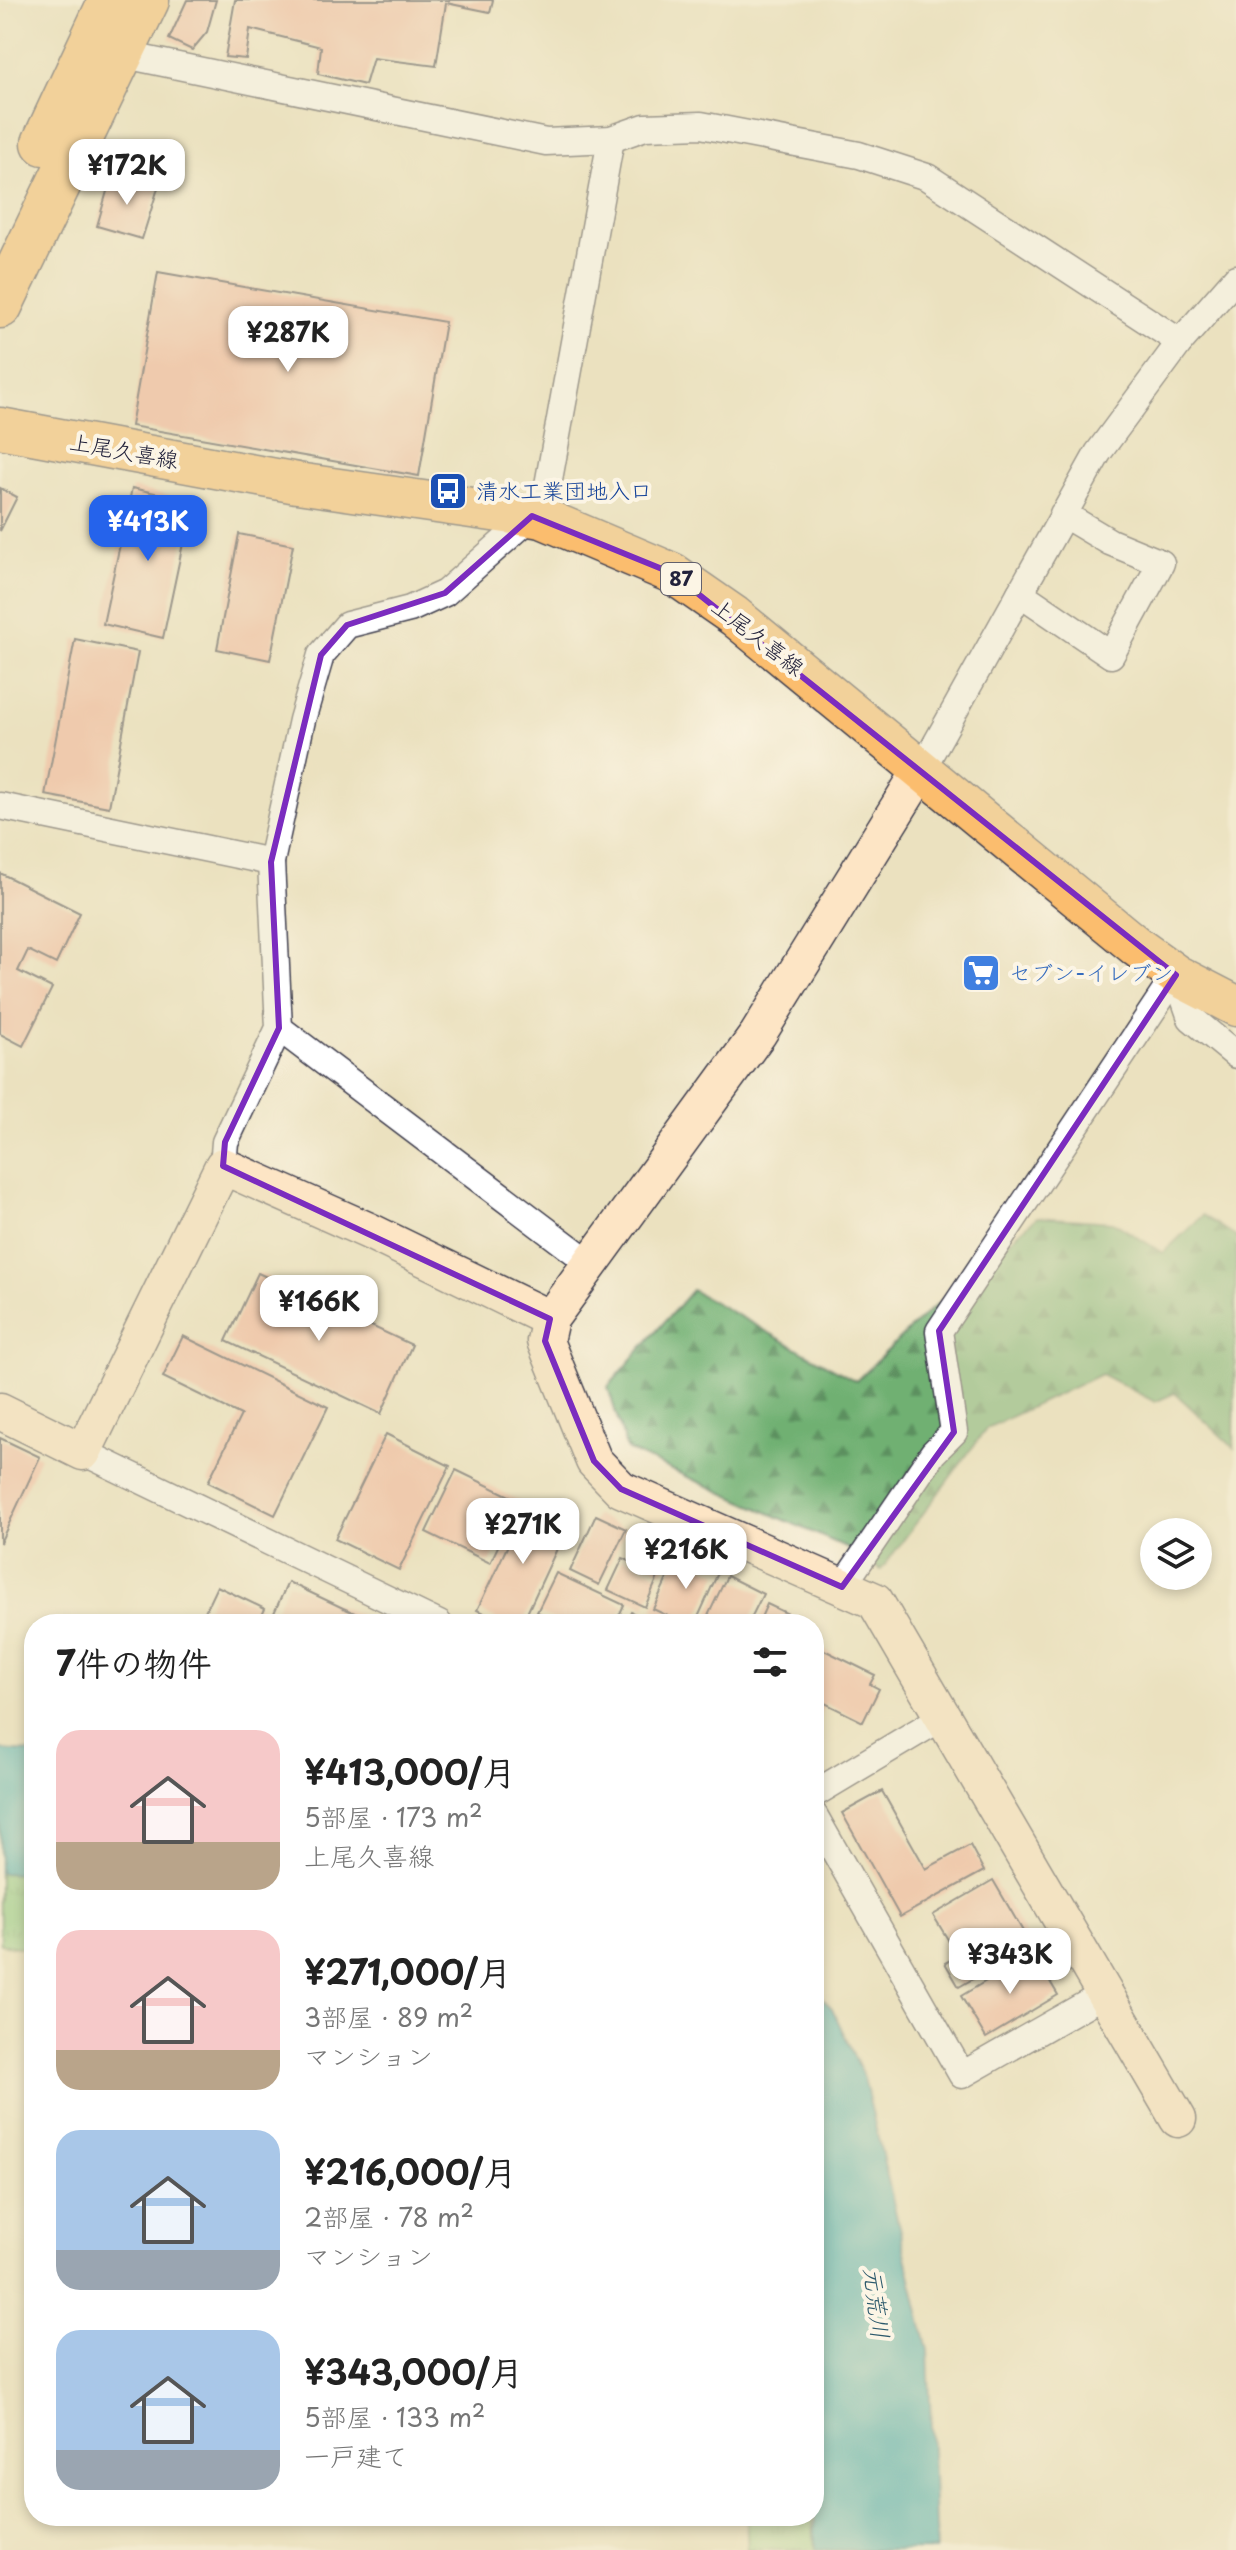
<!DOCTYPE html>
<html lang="ja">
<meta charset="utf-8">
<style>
:root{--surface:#fff;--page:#f6f6f6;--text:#222;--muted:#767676;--accent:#2563eb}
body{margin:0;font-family:"Playpen Sans","Klee One",sans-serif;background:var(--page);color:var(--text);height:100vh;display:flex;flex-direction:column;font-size:30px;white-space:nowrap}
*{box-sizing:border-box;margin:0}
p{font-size:26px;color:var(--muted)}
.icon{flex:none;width:44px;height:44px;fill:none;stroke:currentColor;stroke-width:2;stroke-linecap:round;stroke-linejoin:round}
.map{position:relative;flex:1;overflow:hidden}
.side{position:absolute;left:24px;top:1614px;width:800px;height:912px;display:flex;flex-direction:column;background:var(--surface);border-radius:32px;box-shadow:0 4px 12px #0003}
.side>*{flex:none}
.controls{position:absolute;left:1140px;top:1518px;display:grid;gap:16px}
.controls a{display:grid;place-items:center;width:72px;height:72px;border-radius:50%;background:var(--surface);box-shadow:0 4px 12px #0003;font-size:40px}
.price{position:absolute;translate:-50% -68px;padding:0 18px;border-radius:16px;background:#fff;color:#222;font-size:26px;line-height:52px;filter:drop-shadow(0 2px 4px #0008)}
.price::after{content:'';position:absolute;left:50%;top:48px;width:24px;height:18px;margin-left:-12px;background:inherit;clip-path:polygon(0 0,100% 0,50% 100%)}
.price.selected{background:var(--accent);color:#fff}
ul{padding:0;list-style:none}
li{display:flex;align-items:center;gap:24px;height:200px;padding:0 32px}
li span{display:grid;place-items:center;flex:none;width:224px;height:160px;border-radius:24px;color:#555}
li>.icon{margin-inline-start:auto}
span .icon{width:96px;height:96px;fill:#fffc;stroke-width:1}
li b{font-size:34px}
h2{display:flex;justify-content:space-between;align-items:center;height:96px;padding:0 32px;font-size:34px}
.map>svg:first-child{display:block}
</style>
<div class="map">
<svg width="1236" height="2550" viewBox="0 0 1236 2550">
<defs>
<pattern id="grass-tufts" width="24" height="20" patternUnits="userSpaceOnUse" patternTransform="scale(2)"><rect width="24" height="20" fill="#8acc84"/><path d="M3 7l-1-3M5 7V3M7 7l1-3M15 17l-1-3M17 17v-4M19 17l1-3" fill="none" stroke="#77af73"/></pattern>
<pattern id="forest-firs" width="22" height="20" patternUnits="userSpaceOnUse" patternTransform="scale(2)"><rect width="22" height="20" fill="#6fb072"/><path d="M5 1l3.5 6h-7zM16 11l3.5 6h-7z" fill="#5b8f5f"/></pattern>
</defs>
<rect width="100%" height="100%" fill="#fcf5e5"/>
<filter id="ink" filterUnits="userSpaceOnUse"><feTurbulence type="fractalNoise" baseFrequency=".0125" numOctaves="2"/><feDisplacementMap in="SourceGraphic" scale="16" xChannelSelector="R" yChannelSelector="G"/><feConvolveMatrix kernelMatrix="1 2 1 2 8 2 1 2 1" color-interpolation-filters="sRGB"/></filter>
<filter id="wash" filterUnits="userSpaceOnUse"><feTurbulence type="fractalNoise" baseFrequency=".006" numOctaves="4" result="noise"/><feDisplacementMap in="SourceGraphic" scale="32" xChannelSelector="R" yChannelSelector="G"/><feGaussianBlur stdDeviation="1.8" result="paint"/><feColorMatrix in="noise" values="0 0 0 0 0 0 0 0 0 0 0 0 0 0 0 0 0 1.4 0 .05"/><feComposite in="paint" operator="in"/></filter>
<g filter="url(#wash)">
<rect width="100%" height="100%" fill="#ebe1bf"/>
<g fill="url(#grass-tufts)" stroke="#567760" stroke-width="2">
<path d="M 0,1873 L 34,1874 L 34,1950 L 0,1944 Z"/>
<path d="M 746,2516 L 812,2516 L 815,2550 L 748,2550 Z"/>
</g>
<path fill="url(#forest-firs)" stroke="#486956" stroke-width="2" d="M 1203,1215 L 1236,1237 L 1234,1448 L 1175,1393 L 1155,1402 L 1101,1374 L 987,1428 L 881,1570 L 841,1545 L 627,1450 L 608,1387 L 692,1290 L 856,1381 L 919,1320 L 1037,1217 L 1113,1222 L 1163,1253 Z"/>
<g fill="#3aabb5" stroke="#2e6678" stroke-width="2">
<path d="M 0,1750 L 34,1752 L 34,1874 L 0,1873 Z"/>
<path d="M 814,1990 L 832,2008 L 864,2078 L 928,2350 L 936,2550 L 815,2550 Z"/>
</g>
<g id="blocks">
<g fill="#f4ae97">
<path d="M 187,0 L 216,0 L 207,32 L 192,50 L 169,39 Z"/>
<path d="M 235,0 L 493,0 L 490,12 L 446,3 L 436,66 L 373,58 L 365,85 L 318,74 L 321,47 L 250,29 L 246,59 L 225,57 Z"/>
<path d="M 112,174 L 158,188 L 142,239 L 97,226 Z"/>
<path d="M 158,272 L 445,322 L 419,476 L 131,426 Z"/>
<path d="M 0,488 L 17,497 L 0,531 Z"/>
<path d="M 132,488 L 192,501 L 163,638 L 103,624 Z"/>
<path d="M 239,534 L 293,545 L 270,660 L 217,649 Z"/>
<path d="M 75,639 L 138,652 L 109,807 L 45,795 Z"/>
<path d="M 0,873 L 80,913 L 56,964 L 28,950 L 18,971 L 52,988 L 23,1046 L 0,1034 Z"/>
<path d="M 258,1273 L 412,1345 L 381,1414 L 226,1341 Z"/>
<path d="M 183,1336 L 328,1407 L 275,1515 L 208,1482 L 241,1415 L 163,1377 Z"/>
<path d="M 386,1434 L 450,1466 L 399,1570 L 335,1539 Z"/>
<path d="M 0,1438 L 40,1457 L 0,1543 Z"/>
<path d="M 456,1470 L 520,1501 L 490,1563 L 426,1532 Z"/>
<path d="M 528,1503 L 569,1523 L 522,1624 L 506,1624 L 477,1610 Z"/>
<path d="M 596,1515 L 626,1529 L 599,1585 L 570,1571 Z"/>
<path d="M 641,1535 L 673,1550 L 663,1571 L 631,1556 Z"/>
<path d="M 678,1555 L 718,1573 L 695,1624 L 685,1624 L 653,1609 Z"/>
<path d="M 623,1558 L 659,1575 L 645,1607 L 608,1590 Z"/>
<path d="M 556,1573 L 624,1605 L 615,1624 L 554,1624 L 555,1621 L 537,1612 Z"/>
<path d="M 727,1576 L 763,1594 L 748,1624 L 704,1624 Z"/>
<path d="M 288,1582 L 343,1608 L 381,1624 L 269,1624 Z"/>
<path d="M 217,1586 L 265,1609 L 258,1624 L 199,1624 Z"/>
<path d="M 767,1604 L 809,1624 L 758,1624 Z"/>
<path d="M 631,1612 L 656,1624 L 625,1624 Z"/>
<path d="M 814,1645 L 875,1675 L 870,1684 L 879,1689 L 863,1722 L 825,1703 L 814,1727 Z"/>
<path d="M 882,1791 L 926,1869 L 970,1845 L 984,1871 L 900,1917 L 842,1813 Z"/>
<path d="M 993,1880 L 1031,1945 L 959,1987 L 945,1963 L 958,1956 L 933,1915 Z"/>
<path d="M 1033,1953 L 1058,1995 L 986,2038 L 961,1996 Z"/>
</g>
</g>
</g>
<g filter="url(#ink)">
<use href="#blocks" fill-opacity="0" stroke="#403f4f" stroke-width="2"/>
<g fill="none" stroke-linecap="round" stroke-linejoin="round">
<defs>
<g id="street">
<path d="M 120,54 L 546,142 L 611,139 L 645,127 L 701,125 L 859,155 L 927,177 L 1180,342"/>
<path d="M 542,518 L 611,139"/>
<path d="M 1020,593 L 1111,655 L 1161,563 L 1110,542 L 1063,514"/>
<path d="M 922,769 L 1098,453 L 1180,342 L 1236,278"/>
<path d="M 0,806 L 271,862"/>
<path d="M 1176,975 L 1191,1018 L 1236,1055"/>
<path d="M 279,1028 L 591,1264"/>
<path d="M 223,1166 L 225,1142 L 279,1028 L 271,862 L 302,720 L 321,655 L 347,625 L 410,609 L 445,593 L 532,516"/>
<path d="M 83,1452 L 439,1624"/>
<path d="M 842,1587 L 933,1453 L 954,1432 L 939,1331 L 1176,975"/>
<path d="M 814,1794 L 941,1718"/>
<path d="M 814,1815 L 962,2075 L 1104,1994"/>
</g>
<g id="secondary">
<path d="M 922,769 L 758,1034 L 550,1319 L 545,1341 L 594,1461 L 621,1489 L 875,1601 L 1178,2119"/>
<path d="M 0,1411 L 83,1452 L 223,1166 L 369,1231 L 550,1319"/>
</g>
<path id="primary" d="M 0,428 L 297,483 L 542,518 L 672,573 L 734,616 L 1137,947 L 1176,975 L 1236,1006"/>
<g id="highway">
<path d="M 44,143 L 111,0"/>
<path d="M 0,306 L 147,0"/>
</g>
</defs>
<use href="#street" stroke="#403f4f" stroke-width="29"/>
<use href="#secondary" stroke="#403f4f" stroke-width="39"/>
<use href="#primary" stroke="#403f4f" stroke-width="43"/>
<use href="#highway" stroke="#403f4f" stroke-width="47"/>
<use href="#street" stroke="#fff" stroke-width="26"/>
<use href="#secondary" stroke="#fde5c5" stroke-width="36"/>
<use href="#primary" stroke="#fbbd6e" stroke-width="40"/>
<use href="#highway" stroke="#fbbd6e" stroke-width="44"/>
</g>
</g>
<path d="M0 0H1236V2550H0ZM 532,516 L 672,573 L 1176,975 L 939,1331 L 954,1432 L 842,1587 L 621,1489 L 594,1461 L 545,1341 L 550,1319 L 223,1166 L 225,1142 L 279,1028 L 271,862 L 321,655 L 347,625 L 445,593 Z" fill="#ebe1bf" fill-opacity=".55" fill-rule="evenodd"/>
<path fill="none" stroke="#7b2cbf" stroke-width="6" stroke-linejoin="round" d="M 532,516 L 672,573 L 1176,975 L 939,1331 L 954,1432 L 842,1587 L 621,1489 L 594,1461 L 545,1341 L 550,1319 L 223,1166 L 225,1142 L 279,1028 L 271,862 L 321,655 L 347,625 L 445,593 Z"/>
<defs>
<symbol id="bus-square" viewBox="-11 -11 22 22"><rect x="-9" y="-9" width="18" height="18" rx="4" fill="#1a4fb4" stroke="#fcf5e5"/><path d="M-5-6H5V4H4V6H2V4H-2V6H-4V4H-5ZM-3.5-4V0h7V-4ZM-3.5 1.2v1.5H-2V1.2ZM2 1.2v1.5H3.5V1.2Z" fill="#fff"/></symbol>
<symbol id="supermarket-square" viewBox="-11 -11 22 22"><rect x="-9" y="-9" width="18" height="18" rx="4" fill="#3f7fe0" stroke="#fcf5e5"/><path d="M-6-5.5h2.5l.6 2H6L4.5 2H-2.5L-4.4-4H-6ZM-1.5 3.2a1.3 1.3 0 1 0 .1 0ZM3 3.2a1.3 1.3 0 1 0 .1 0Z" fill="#fff"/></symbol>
</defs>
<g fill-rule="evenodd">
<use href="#bus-square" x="426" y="469" width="44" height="44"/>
<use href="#supermarket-square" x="959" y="951" width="44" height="44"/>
</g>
<g text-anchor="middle" stroke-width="8" stroke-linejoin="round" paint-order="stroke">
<rect fill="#fcf5e5" stroke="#63616e" stroke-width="2" x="661" y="563" width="40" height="32" rx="6"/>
<g font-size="20" font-weight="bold" fill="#22223b">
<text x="681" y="586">87</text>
</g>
<g font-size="22" fill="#22223b" stroke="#fcf5e5">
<text transform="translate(124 451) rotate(10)" y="8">上尾久喜線</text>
<text transform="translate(758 637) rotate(38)" y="8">上尾久喜線</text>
</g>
<g font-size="22" fill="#164399" stroke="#fcf5e5" text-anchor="start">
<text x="476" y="499">清水工業団地入口</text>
</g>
<g font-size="22" fill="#366cbe" stroke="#fcf5e5" text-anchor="start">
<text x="1009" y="981">セブン-イレブン</text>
</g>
<g font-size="24" font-style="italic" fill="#2c596c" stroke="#fcf5e5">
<text transform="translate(876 2303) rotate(83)" y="8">元荒川</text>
</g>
</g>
</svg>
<div class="controls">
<a><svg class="icon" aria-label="layers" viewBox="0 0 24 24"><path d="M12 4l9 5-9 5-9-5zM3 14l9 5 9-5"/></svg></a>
</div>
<b class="price" style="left:127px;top:207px">¥172K</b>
<b class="price" style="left:288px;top:374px">¥287K</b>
<b class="price selected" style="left:148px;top:563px">¥413K</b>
<b class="price" style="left:319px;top:1343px">¥166K</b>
<b class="price" style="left:523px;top:1566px">¥271K</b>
<b class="price" style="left:686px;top:1591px">¥216K</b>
<b class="price" style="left:1010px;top:1996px">¥343K</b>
<section class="side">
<h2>7件の物件<svg class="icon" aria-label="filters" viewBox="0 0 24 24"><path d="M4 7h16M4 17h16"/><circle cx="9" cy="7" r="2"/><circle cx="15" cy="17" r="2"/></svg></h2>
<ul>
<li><span style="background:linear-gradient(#f6c9c9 70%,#b9a48a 0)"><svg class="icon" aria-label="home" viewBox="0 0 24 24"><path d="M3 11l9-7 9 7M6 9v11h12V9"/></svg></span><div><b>¥413,000/月</b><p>5部屋 · 173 m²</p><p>上尾久喜線</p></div></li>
<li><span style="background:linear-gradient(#f6c9c9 75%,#b9a48a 0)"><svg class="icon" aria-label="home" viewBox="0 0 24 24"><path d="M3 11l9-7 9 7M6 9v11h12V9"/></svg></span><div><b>¥271,000/月</b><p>3部屋 · 89 m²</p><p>マンション</p></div></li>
<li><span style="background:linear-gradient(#a9c7e8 75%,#9aa5b1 0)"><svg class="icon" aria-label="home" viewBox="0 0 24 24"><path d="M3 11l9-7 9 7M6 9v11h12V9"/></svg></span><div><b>¥216,000/月</b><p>2部屋 · 78 m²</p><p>マンション</p></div></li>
<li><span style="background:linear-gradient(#a9c7e8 75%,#9aa5b1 0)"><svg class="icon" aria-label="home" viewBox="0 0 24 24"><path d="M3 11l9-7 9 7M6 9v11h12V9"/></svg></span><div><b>¥343,000/月</b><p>5部屋 · 133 m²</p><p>一戸建て</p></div></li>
</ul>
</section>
</div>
